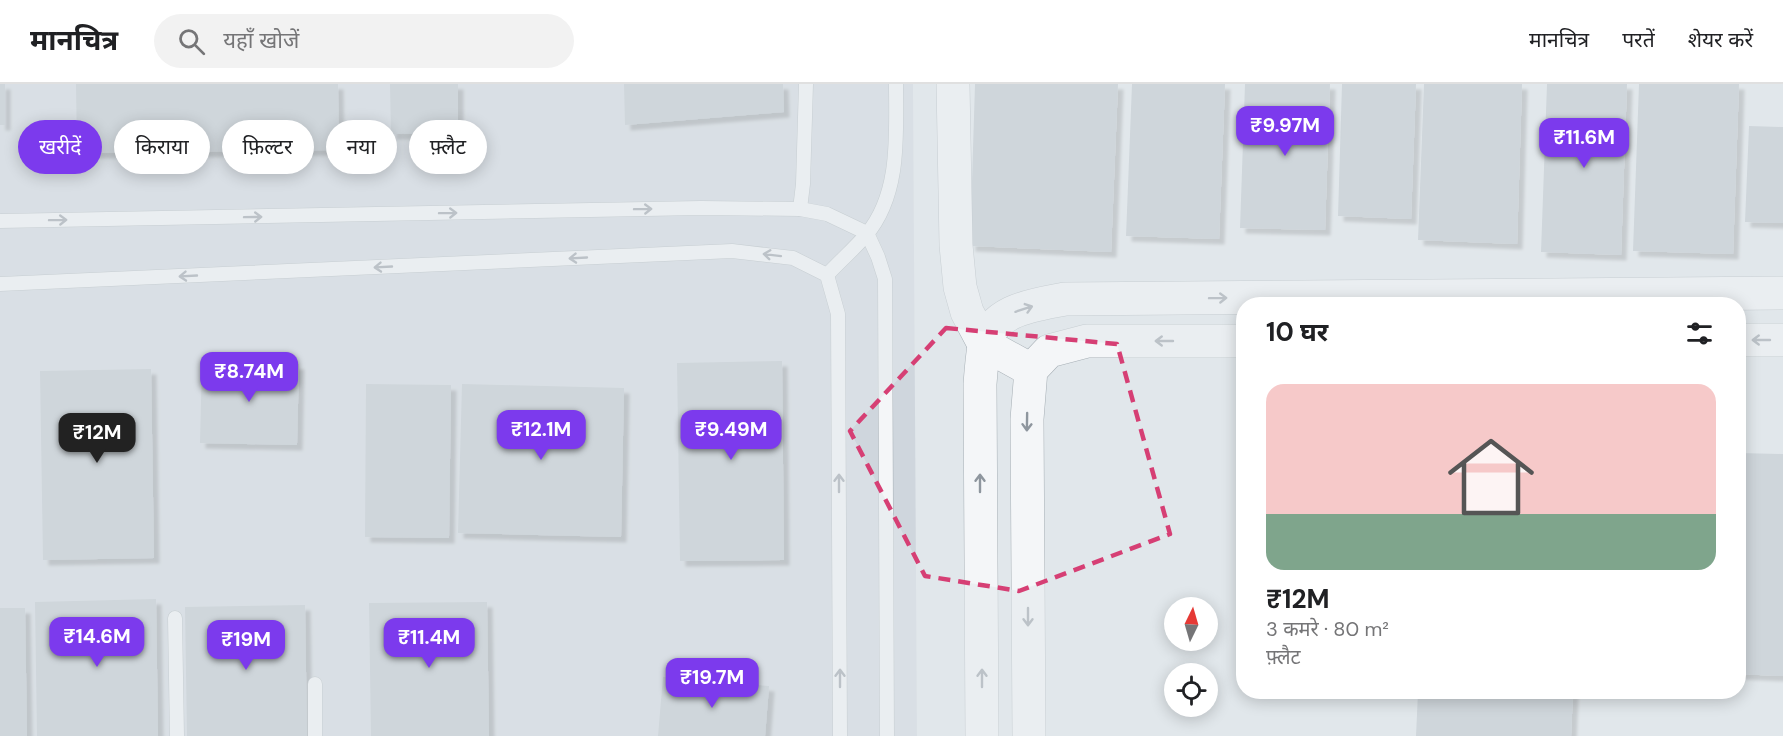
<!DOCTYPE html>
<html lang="hi">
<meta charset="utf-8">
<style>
:root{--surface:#fff;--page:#f2f2f2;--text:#202124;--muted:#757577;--line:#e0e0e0;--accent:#7c3aed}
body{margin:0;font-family:"DM Sans","Noto Sans Devanagari",sans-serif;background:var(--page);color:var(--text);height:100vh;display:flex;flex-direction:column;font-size:22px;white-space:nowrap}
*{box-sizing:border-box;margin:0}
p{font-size:20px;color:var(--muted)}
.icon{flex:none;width:33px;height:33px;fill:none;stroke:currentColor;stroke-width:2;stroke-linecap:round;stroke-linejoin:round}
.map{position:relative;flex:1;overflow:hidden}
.side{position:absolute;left:1236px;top:213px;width:510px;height:402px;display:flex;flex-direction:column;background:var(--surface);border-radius:24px;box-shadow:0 3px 15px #0003}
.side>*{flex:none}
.hud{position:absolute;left:18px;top:36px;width:570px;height:54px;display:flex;gap:12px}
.needle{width:39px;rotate:5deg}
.buttons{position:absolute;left:1164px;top:513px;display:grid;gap:12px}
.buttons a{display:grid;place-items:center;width:54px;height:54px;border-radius:50%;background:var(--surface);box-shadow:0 3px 15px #0003;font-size:30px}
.price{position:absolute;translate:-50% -51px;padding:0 14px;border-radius:12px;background:var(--accent);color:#fff;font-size:20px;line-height:39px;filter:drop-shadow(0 2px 3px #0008)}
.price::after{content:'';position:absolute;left:50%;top:36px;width:18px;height:14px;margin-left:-9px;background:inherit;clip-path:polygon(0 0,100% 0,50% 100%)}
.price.selected{background:#222;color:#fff}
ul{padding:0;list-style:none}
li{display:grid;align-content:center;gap:12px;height:318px;padding:0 30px}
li+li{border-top:2px solid var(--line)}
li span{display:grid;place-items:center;height:186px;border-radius:18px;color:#555}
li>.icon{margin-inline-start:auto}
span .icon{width:108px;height:108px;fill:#fffc;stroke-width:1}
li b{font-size:26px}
h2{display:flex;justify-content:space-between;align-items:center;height:72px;padding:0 30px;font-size:26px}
.tag{padding:0 21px;border-radius:27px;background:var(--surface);box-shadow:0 3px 15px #0003;font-size:21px;line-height:54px}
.tag.selected{background:var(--accent);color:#fff}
header{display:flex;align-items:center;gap:36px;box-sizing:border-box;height:84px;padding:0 30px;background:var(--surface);border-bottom:2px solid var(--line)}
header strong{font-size:28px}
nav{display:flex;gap:33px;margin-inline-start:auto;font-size:21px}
.search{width:420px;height:54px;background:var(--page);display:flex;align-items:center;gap:15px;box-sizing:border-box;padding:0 21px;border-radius:33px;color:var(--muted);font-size:22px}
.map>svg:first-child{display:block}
</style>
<header>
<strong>मानचित्र</strong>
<div class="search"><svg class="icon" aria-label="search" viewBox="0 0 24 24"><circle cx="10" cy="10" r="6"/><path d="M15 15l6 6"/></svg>यहाँ खोजें</div>
<nav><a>मानचित्र</a><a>परतें</a><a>शेयर करें</a></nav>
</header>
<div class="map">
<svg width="1783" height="652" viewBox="0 0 1783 652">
<defs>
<filter id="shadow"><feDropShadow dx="5.5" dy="5.5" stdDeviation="1.5" flood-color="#0004"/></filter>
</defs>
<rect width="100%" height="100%" fill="#e1e7eb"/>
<path fill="#cfd6dd" d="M 0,0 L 913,0 L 917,652 L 0,652 Z"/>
<g fill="#b8c1c8" filter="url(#shadow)">
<rect x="0" y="0" width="5" height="41"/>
<path d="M 76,0 L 338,0 L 339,66 L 77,69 Z"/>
<path d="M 390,0 L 458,0 L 458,49 L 391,50 Z"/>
<path d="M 624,0 L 783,0 L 784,28 L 625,41 Z"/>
<path d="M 975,0 L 1118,0 L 1111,168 L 970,162 Z"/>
<path d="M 1132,0 L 1225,0 L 1219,155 L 1126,152 Z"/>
<path d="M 1245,0 L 1330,0 L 1325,146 L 1240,144 Z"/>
<path d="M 1342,0 L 1416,0 L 1411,135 L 1338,132 Z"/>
<path d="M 1424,0 L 1522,0 L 1517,160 L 1418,156 Z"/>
<path d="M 1547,0 L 1627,0 L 1621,171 L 1541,168 Z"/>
<path d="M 1639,0 L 1739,0 L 1733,170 L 1633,167 Z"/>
<path d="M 1749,42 L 1783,43 L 1783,139 L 1745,138 Z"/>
<path d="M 202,277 L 299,280 L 297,361 L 200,359 Z"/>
<path d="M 782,277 L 784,476 L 680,477 L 677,279 Z"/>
<path d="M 151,285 L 154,474 L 43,476 L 40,287 Z"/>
<path d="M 366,300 L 451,301 L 449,454 L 365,453 Z"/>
<path d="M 462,300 L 624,304 L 621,453 L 458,449 Z"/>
<path d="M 1738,369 L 1783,370 L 1783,592 L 1738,590 Z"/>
<path d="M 156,515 L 158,652 L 37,652 L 35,518 Z"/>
<path d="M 487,518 L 489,652 L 371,652 L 369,519 Z"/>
<path d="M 305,521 L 307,652 L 187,652 L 185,523 Z"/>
<path d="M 0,524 L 25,524 L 27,652 L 0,652 Z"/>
<path d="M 663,593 L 769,602 L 765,652 L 658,652 Z"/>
<path d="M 1418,608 L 1573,608 L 1571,652 L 1416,652 Z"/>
</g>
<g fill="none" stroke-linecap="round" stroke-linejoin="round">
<defs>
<g id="service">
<path d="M 800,125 L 803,100 L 806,0"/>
<path d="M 0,137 L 701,124 L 800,125 L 827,130 L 867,149 L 878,173 L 885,195 L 887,652"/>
<path d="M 827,191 C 840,177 854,165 866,151 C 901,110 896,50 896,0"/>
<path d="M 0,200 L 732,167 L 793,174 L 827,191 L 838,230 L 840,652"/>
<path d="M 175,534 L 177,652"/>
<path d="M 315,652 L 315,600"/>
</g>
<g id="tertiary">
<path d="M 953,0 L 956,161 L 960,203 L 967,228 L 984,260 L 1031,286"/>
<path d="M 1738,256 L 1783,256"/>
<path d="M 982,652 L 980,300 C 981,287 982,274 984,262 C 992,225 1035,221 1065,215 L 1783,209"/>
<path d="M 1029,652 L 1027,335 L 1031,286 L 1049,267 L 1087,257 L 1244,257"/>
</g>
</defs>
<use href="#service" stroke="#a6afb5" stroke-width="15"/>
<use href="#tertiary" stroke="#a6afb5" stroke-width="34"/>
<use href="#service" stroke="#f4f6f8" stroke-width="14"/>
<use href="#tertiary" stroke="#f4f6f8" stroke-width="33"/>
</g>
<defs><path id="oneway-shaft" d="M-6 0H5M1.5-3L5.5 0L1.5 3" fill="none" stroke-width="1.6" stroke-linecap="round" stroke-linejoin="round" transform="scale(1.5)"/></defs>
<g stroke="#8e969e">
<use href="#oneway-shaft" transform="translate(643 125) rotate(-1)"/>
<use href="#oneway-shaft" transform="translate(448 129) rotate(-1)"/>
<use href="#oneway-shaft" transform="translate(253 133) rotate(-1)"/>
<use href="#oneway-shaft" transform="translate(58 136) rotate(-1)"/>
<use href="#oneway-shaft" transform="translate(772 171) rotate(-173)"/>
<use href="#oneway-shaft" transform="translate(578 174) rotate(177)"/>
<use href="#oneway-shaft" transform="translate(383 183) rotate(177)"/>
<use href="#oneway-shaft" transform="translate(188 192) rotate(177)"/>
<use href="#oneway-shaft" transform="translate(1218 214) rotate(-1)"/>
<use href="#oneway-shaft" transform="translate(1024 225) rotate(-18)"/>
<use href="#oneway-shaft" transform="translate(1761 256) rotate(180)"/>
<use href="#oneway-shaft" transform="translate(1164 257) rotate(180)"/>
<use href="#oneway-shaft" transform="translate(1027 338) rotate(91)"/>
<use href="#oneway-shaft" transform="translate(839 399) rotate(-90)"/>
<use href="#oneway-shaft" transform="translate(980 399) rotate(-90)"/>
<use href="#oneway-shaft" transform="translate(1028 533) rotate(90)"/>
<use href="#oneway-shaft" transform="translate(840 594) rotate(-90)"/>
<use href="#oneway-shaft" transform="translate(982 594) rotate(-90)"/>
</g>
<path d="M0 0H1783V652H0ZM 946,244 L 1117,260 L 1170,450 L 1019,507 L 925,492 L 850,347 Z" fill="#e1e7eb" fill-opacity=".55" fill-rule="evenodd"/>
<path fill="none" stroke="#d63f74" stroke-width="4.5" stroke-dasharray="12 8" stroke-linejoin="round" d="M 946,244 L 1117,260 L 1170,450 L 1019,507 L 925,492 L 850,347 Z"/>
</svg>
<div class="buttons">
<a><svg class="needle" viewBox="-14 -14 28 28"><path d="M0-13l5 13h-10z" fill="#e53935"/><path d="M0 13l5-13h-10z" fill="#757577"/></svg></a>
<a><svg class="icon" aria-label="locate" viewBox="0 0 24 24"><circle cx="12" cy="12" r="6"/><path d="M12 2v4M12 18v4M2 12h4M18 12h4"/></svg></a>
</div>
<b class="price" style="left:1285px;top:73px">₹9.97M</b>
<b class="price" style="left:1584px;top:85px">₹11.6M</b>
<b class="price" style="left:249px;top:319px">₹8.74M</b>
<b class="price" style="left:541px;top:377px">₹12.1M</b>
<b class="price" style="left:731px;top:377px">₹9.49M</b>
<b class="price selected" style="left:97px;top:380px">₹12M</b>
<b class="price" style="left:97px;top:584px">₹14.6M</b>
<b class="price" style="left:429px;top:585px">₹11.4M</b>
<b class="price" style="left:246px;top:587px">₹19M</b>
<b class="price" style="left:712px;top:625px">₹19.7M</b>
<div class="hud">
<a class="tag selected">खरीदें</a>
<a class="tag">किराया</a>
<a class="tag">फ़िल्टर</a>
<a class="tag">नया</a>
<a class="tag">फ़्लैट</a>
</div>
<section class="side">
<h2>10 घर<svg class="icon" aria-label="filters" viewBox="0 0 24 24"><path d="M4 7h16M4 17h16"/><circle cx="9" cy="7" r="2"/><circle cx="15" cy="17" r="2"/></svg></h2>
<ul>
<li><span style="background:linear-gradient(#f6c9c9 70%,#7fa58c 0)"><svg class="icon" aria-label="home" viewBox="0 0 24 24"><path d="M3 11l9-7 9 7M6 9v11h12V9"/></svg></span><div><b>₹12M</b><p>3 कमरे · 80 m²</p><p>फ़्लैट</p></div></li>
</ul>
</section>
</div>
